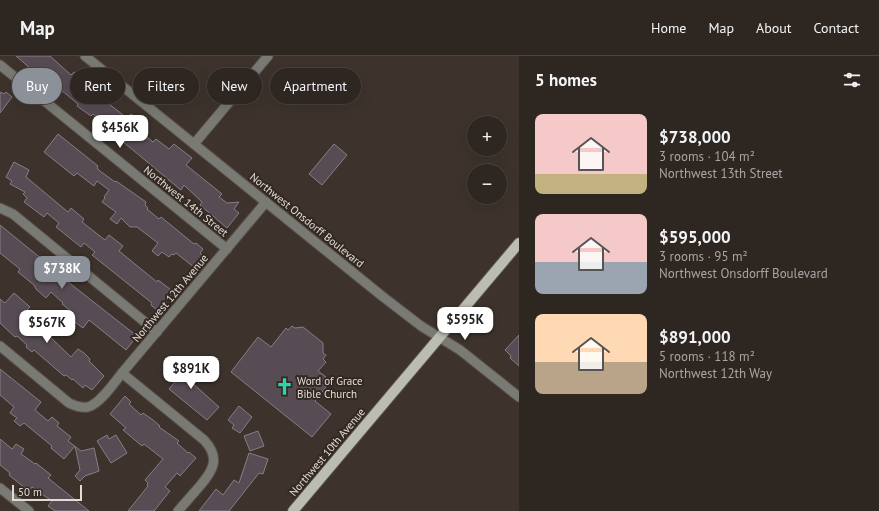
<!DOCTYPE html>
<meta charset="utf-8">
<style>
:root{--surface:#2e2621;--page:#362e2a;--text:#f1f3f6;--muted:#a7a5a5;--line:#49433f;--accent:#8c9099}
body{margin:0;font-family:"PT Sans",sans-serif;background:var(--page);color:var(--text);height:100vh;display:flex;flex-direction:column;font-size:15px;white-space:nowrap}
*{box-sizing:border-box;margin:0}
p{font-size:13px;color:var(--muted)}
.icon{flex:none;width:22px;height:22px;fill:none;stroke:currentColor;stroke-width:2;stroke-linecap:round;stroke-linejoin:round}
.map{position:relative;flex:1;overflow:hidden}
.sheet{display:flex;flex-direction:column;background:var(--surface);width:360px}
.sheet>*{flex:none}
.guide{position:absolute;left:12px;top:12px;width:380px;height:36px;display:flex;gap:8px}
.tools{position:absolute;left:467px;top:60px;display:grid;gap:8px}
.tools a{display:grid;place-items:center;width:40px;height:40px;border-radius:50%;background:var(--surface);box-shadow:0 4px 16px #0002,0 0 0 1px var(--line);font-size:20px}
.scale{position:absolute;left:12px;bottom:10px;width:70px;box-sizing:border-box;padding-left:4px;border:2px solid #e2dcd7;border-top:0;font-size:11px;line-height:14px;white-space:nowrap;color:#e2dcd7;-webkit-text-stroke:3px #332922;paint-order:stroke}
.price{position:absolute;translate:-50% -34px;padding:0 9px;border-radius:8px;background:#fff;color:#222;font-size:13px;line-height:26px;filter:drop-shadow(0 1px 2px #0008)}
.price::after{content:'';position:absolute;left:50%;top:24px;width:12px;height:9px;margin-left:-6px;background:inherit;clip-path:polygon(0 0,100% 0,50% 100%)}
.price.active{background:var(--accent);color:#fff}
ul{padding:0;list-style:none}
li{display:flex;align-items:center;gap:12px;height:100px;padding:0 16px}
li span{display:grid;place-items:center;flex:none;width:112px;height:80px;border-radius:8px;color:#555}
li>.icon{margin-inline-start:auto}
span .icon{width:48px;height:48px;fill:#fffc;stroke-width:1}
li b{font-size:17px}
h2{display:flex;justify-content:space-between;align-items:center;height:48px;padding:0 16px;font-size:17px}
.tag{padding:0 14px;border-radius:18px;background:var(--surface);box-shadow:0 4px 16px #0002,0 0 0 1px var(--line);font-size:14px;line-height:36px}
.tag.active{background:var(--accent);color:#fff}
header{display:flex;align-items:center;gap:24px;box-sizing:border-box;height:56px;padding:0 20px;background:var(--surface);border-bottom:1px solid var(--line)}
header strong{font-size:19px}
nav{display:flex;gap:22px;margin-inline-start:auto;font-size:14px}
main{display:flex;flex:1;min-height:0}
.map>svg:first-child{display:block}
</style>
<header>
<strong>Map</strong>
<nav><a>Home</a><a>Map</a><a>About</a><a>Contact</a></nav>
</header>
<main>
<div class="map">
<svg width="519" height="455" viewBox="0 0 519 455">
<rect width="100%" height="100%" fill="#3d332c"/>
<g fill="#584c54" stroke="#897d85">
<path d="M 16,0 L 50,0 L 71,19 L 74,16 L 92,31 L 95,28 L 108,40 L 104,44 L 127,62 L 131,58 L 145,69 L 140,75 L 153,86 L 156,83 L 169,93 L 174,88 L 192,102 L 186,109 L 222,138 L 219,141 L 227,147 L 239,146 L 234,153 L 239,157 L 227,172 L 200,149 L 202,146 L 184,129 L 181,134 L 110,75 L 109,76 L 103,71 L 105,68 L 93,58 L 91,60 L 77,50 L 78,48 L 61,34 L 62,32 L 42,18 L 41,19 L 32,12 L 31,13 Z"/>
<path d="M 0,36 L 4,38 L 6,36 L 12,41 L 0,57 Z"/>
<path d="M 58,78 L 98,110 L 97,112 L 100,115 L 115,126 L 116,125 L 146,146 L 145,149 L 148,152 L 147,153 L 159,163 L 161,161 L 194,188 L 196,187 L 203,193 L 200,197 L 204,201 L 195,212 L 176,197 L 174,199 L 172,198 L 169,201 L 162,196 L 158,200 L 152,195 L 158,187 L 137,171 L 130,171 L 121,162 L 117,168 L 110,163 L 116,156 L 102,146 L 105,142 L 104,141 L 109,134 L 97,125 L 94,130 L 77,117 L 74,120 L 44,96 Z"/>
<path d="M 334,88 L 347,99 L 322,129 L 309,118 Z"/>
<path d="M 14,106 L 29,114 L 26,121 L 68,156 L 71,152 L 84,163 L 82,166 L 105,184 L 109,179 L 123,190 L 119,195 L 157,226 L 158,224 L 170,233 L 168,236 L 171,239 L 158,255 L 151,249 L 152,247 L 92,199 L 95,196 L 84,187 L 81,191 L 56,171 L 59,167 L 47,157 L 44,161 L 24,146 L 27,142 L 23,138 L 25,136 L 10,128 L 12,125 L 6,121 Z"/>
<path d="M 0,169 L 64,221 L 63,222 L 137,280 L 126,294 L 89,264 L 83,272 L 72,264 L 70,260 L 73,257 L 62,248 L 63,247 L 51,236 L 46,242 L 36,233 L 34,229 L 18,216 L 20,213 L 0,197 Z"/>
<path d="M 14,237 L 30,251 L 27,254 L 34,260 L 33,262 L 50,277 L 48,279 L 71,301 L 78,293 L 84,297 L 90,303 L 89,305 L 104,320 L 92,334 L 85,329 L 83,332 L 73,323 L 72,324 L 66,319 L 64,320 L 34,294 L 32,296 L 26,291 L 27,289 L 17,280 L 15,281 L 0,267 L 0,243 L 5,247 Z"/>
<path d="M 292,270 L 295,272 L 303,271 L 323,287 L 323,297 L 326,299 L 323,303 L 326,306 L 318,315 L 326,321 L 321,327 L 326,331 L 315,345 L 331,358 L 312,381 L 231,316 L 258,281 L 271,291 L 286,272 L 288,274 Z"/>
<path d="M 519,279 L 519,310 L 510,302 L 511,300 L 505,294 Z"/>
<path d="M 183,302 L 198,314 L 190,325 L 219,351 L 207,364 L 169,333 L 175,326 L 168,320 Z"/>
<path d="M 0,313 L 41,346 L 35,354 L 48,365 L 52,361 L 59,367 L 57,370 L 71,381 L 68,385 L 81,395 L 94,392 L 99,415 L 85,420 L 80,425 L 75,420 L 80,414 L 75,390 L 64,403 L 51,392 L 52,390 L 24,367 L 20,370 L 14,365 L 17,362 L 10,357 L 14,351 L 0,339 Z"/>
<path d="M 125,340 L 131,346 L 129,348 L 141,359 L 143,357 L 153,364 L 160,370 L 159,371 L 179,385 L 177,387 L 188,397 L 189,396 L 196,402 L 180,420 L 177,417 L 165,431 L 170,435 L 154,455 L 128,455 L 148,430 L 147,429 L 148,427 L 145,424 L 163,403 L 144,388 L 142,390 L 123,374 L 126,372 L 110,358 Z"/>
<path d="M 239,350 L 252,361 L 240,377 L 232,372 L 234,369 L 228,364 Z"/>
<path d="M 258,375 L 264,390 L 250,395 L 244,380 Z"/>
<path d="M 107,379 L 109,383 L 116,379 L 127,397 L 111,407 L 97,385 Z"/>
<path d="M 0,383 L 12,393 L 16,388 L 24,393 L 21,398 L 35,408 L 36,407 L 51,419 L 48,422 L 89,455 L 55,455 L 48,450 L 52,445 L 32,431 L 29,435 L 20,428 L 9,419 L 10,417 L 0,409 Z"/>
<path d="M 249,397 L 268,403 L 263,418 L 259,417 L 229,455 L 199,455 L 216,433 L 223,439 L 234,424 L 239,427 Z"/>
</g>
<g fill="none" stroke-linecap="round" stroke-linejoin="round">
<defs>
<g id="minor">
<path d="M 85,0 L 382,240 L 421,270 L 460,294 L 519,341"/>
<path d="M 0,9 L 227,193"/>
<path d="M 194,88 L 268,0"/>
<path d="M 0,152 L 13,158 L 157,276"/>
<path d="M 0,290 L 69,347 C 75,350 82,352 88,351 C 100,348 114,327 122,317 L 266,146"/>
<path d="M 122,317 L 204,384 C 221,402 213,415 199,431 C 192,439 185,447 178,455"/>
<path d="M 0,432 L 29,455"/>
</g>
<path id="major" d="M 293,455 L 519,187"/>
</defs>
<use href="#minor" stroke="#5b514b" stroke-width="11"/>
<use href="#major" stroke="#5b514b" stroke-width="12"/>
<use href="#minor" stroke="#797a74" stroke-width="9"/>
<use href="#major" stroke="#bcbdb2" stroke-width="10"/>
</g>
<defs>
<symbol id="church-bare" viewBox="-9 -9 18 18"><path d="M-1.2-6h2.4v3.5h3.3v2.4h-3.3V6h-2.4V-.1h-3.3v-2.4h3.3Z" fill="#2ad5ac" stroke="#332922" stroke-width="2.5" paint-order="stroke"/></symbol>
</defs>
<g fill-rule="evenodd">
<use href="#church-bare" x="272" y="318" width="25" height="25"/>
</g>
<g text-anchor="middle" stroke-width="4" stroke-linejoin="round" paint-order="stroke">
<g font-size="11" fill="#e2dcd7" stroke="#332922">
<text transform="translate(186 145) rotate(39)" y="4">Northwest 14th Street</text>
<text transform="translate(307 164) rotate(39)" y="4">Northwest Onsdorff Boulevard</text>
<text transform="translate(170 242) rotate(-50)" y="4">Northwest 12th Avenue</text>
<text transform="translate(327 396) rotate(-50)" y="4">Northwest 10th Avenue</text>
</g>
<g font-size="11" fill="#e2dcd7" stroke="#332922" text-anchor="start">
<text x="297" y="329">Word of Grace<tspan x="297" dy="13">Bible Church</tspan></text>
</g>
</g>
</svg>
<div class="tools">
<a>+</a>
<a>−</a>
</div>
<div class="scale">50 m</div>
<b class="price" style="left:120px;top:93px">$456K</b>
<b class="price active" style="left:62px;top:234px">$738K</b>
<b class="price" style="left:465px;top:285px">$595K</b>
<b class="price" style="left:47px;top:288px">$567K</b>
<b class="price" style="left:191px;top:334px">$891K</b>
<div class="guide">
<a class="tag active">Buy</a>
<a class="tag">Rent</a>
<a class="tag">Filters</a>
<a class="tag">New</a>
<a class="tag">Apartment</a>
</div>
</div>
<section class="sheet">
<h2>5 homes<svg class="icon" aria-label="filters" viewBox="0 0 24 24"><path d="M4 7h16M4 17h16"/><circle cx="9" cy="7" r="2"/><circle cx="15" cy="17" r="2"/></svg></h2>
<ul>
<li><span style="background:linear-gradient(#f6c9c9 75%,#c2b280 0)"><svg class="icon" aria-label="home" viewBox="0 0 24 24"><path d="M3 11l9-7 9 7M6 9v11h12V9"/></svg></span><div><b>$738,000</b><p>3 rooms · 104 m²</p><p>Northwest 13th Street</p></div></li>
<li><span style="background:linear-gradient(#f6c9c9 60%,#9aa5b1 0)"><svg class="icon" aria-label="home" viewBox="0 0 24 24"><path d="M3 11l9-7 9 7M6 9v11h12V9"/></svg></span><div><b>$595,000</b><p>3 rooms · 95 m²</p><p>Northwest Onsdorff Boulevard</p></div></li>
<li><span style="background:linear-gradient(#ffd9b3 60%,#b9a48a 0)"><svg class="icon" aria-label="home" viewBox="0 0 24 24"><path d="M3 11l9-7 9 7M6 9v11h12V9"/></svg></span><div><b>$891,000</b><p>5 rooms · 118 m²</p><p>Northwest 12th Way</p></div></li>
</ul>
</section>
</main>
